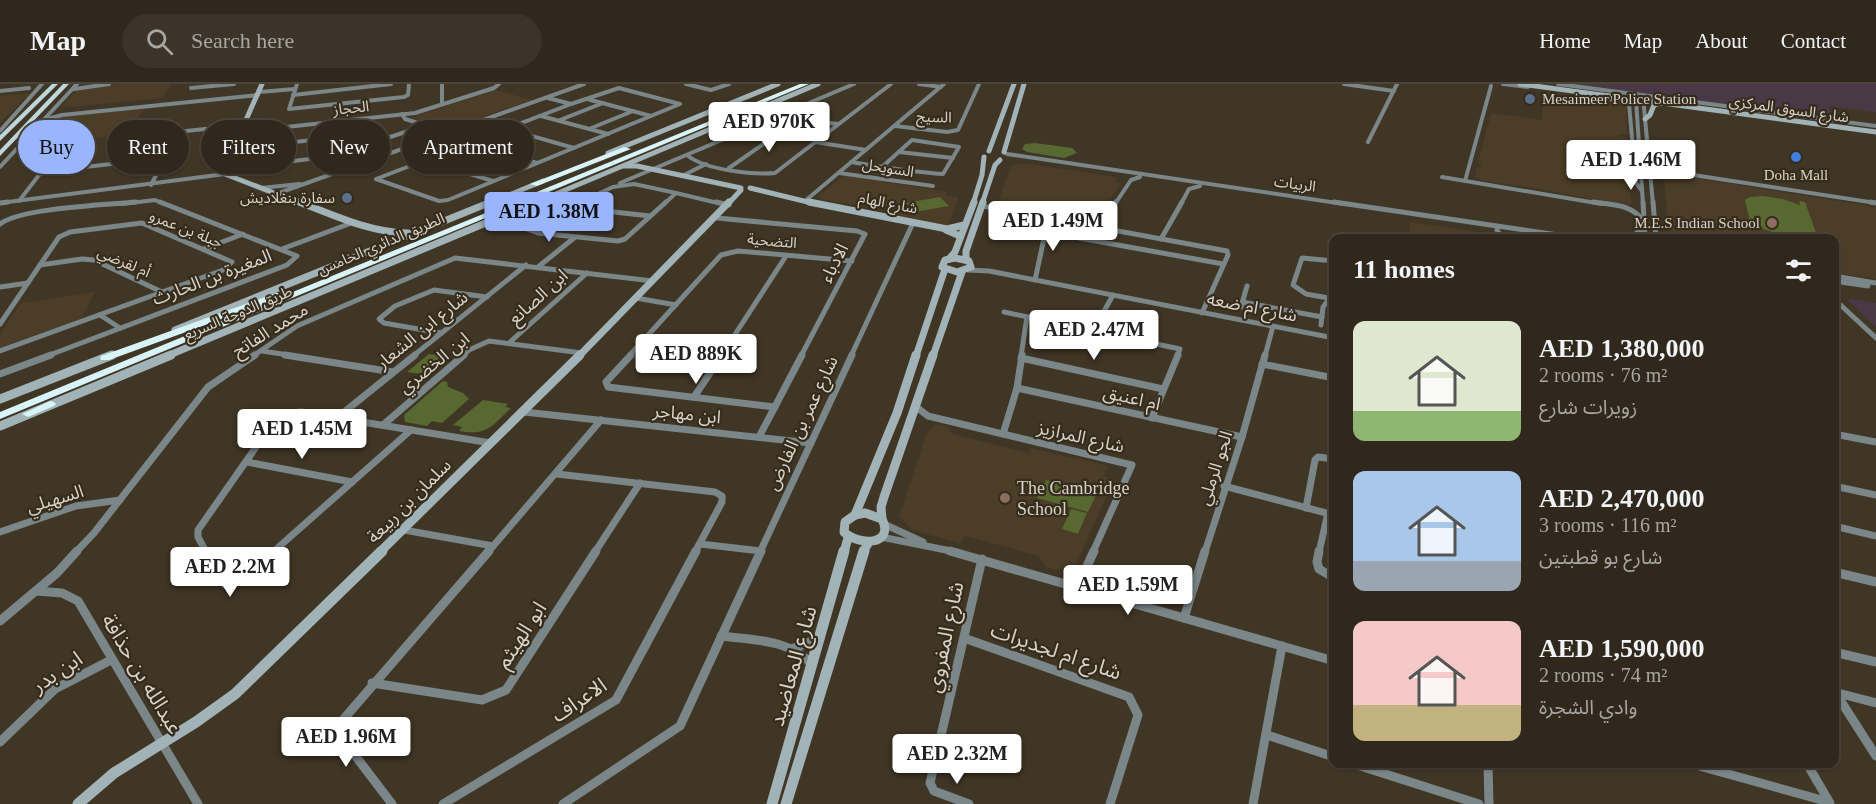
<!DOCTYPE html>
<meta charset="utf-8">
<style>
:root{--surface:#30281c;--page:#3c3429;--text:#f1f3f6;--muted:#a8a6a3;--line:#4b443b;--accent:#99b5fd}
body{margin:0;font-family:"Times New Roman","Noto Sans Arabic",serif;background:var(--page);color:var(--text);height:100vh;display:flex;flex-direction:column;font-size:22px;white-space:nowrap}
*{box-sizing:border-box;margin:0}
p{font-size:20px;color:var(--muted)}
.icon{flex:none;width:33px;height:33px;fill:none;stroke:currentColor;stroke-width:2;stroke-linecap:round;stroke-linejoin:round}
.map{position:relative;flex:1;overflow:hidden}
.panel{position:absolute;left:1329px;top:150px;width:510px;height:534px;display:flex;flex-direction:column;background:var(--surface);border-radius:12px;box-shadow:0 2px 4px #0004,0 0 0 2px var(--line)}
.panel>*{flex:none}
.hud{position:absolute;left:18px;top:36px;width:570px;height:54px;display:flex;gap:12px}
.price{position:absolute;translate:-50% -51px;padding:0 14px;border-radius:6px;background:#fff;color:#222;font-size:20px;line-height:39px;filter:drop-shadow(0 2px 3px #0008)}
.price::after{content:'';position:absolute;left:50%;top:36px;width:18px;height:14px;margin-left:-9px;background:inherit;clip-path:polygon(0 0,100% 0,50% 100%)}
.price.on{background:var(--accent);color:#111}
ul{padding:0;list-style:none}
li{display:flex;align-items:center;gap:18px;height:150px;padding:0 24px}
li span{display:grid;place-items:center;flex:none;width:168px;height:120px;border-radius:12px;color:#555}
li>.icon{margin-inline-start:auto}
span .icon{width:72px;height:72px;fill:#fffc;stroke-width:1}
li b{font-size:26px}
h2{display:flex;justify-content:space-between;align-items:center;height:72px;padding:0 24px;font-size:26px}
.tag{padding:0 21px;border-radius:27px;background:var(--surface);box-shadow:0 2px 4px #0004,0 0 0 2px var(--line);font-size:21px;line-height:54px}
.tag.on{background:var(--accent);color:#111}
header{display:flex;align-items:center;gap:36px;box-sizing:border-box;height:84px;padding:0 30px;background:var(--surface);border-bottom:2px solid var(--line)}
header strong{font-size:28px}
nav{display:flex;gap:33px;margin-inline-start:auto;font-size:21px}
.search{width:420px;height:54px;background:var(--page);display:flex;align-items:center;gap:15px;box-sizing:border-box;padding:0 21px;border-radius:33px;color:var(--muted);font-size:22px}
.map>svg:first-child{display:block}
</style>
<header>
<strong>Map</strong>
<div class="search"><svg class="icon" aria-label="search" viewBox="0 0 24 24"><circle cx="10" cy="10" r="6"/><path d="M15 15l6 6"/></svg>Search here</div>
<nav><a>Home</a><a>Map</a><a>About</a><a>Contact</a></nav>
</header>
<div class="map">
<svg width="1876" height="720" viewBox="0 0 1876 720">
<rect width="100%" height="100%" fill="#403626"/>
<g fill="#4b3d27">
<path d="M 118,0 L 172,0 L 162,14 L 60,24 L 78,5 Z"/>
<path d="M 494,6 L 533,16 L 448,44 L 411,34 Z"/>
<path d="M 1544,7 L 1611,17 L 1626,23 L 1627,51 L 1619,50 L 1618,52 L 1628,54 L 1628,79 L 1622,80 L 1626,84 L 1621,85 L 1627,88 L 1632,120 L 1621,121 L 1535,104 L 1483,97 L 1475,93 L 1477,83 L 1481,83 L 1482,81 L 1478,79 L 1491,29 L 1542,36 Z"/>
<path d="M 30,9 L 0,39 L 0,12 Z"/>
<path d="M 145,24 L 125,51 L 25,62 L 47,36 L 52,34 Z"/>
<path d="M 1022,79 L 1117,93 L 1115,98 L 1121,99 L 1096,137 L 1088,139 L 1002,125 L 998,119 L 1008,89 L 1012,85 L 1010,82 Z"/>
<path d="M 1675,91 L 1876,123 L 1876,195 L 1835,189 L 1834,154 L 1669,154 L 1664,93 Z"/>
<path d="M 849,92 L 947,108 L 946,112 L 959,113 L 948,142 L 898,131 L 897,129 L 821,115 L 819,112 L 842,93 Z"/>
<path d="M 1410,138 L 1473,147 L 1491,154 L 1409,154 Z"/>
<path d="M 95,208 L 82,234 L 0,264 L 0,250 L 21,219 Z"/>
<path d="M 937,340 L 946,342 L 953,350 L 1028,369 L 1031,364 L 1108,382 L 1103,392 L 1114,395 L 1075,483 L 1056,486 L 1046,483 L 1039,472 L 965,452 L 960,459 L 912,446 L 899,432 L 927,348 Z"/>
</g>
<g fill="#493946">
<path d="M 1571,0 L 1876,0 L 1876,28 L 1829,22 L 1834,35 Z"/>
<path d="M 1845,214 L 1876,219 L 1876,243 L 1852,220 Z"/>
</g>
<g fill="#586831">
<path d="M 1035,59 L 1072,64 L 1077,69 L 1064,74 L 1027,68 L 1022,65 L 1025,60 Z"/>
<path d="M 1762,112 L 1783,115 L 1800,121 L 1799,117 L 1805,118 L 1818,154 L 1783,152 L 1753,141 L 1750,137 L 1745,116 L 1750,113 Z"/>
<path d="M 940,113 L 949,122 L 914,128 L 906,119 Z"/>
<path d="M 429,270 L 449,273 L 428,291 L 407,288 Z"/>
<path d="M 443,297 L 447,298 L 448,303 L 463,309 L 469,315 L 442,339 L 432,337 L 427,342 L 405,338 L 404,331 Z"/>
<path d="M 483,316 L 508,320 L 505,323 L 511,324 C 492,342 487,352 459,347 L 462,343 L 453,341 Z"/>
<path d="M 1046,396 L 1097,409 L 1088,428 L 1037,414 Z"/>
<path d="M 1071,425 L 1087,429 L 1078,450 L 1062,445 Z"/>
</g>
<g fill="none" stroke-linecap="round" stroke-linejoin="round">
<g stroke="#7b8688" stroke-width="4">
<path d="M 297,0 L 289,25 L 404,13 L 408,11 L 409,0"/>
<path d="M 442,0 L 442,20"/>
<path d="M 686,0 L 711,6 L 729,0"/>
<path d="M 919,0 L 941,3"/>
<path d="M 1344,0 L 1394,7"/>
<path d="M 1503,0 L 1528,3"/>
<path d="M 1558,0 L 1876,42"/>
<path d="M 191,4 L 234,0"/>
<path d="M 619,4 L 680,20 L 448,116 L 439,117 L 376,95 L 571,20 Z"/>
<path d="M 74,5 L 109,0"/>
<path d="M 0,7 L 29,4"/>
<path d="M 259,8 L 295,5"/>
<path d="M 293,11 L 391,0"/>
<path d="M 1643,13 L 1653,120"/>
<path d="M 548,14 L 571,20"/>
<path d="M 587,15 L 651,32"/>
<path d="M 1610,15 L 1629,20 L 1636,99 L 1642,107"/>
<path d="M 1636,16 L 1643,120"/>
<path d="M 402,30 L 405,35 L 450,49"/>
<path d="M 541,32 L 608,50"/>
<path d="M 781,33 L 838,40"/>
<path d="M 44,36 L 62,31 L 258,11"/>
<path d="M 560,36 L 603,19"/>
<path d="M 895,42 L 947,48 L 958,46 L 979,0"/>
<path d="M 282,43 L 269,80 L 334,72 L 426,41"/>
<path d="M 507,45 L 574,64"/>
<path d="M 589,45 L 633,27"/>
<path d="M 0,47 L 42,0"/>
<path d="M 176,48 L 244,41"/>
<path d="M 241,48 L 415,29 L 494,4 L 499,0"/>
<path d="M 153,53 L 151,60 L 176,56 L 180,48"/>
<path d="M 815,58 L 866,66"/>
<path d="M 1368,58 L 1397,0"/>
<path d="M 471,59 L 537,79"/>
<path d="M 276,60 L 359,51 L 379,57"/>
<path d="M 419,60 L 442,68"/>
<path d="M 899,68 L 953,74"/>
<path d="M 1007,70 L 1344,120"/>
<path d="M 688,72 C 707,86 752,91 775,89 L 891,0"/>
<path d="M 1649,74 L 1667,81 L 1693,86"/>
<path d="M 424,76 L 493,97"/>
<path d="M 851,78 C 882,83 912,88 943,90 L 959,63 L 912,56 L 882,83"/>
<path d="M 0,83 L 77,0"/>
<path d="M 1641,83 L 1876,119"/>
<path d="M 729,84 L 772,54 L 769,51 L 745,48"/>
<path d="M 839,89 L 933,102"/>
<path d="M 682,92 L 706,80"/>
<path d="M 1442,93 L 1602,120"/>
<path d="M 1465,97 L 1491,2"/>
<path d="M 620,99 L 854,0"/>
<path d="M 261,104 L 300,100"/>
<path d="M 676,109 L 722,120"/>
<path d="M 276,110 L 584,0"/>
<path d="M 19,117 L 39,91 L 49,87 L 165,74 L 151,101"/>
<path d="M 805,117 L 944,0"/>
<path d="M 0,119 L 225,90"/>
<path d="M 122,120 L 155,116 L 164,120"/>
<path d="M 576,120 L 613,103 L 634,100 L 676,109"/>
<path d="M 664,120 L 676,109"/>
<path d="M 1115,120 L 1131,96 L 1140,93"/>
<path d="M 1181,120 L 1189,105 L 1200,102"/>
</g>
<g stroke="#7b8688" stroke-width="5">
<path d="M 580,118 L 533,139 L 527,145 L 538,149 L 618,157 L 625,155 L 666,118"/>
<path d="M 716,118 L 729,121"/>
<path d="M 1334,118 L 1579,154"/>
<path d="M 1593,118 C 1613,121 1632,120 1644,138"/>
<path d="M 1643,118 L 1645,154"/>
<path d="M 1653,118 L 1656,154"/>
<path d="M 1870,118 L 1876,119"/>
<path d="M 0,119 L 8,118"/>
<path d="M 982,122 L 1227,167 L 1228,171 L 1202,229"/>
<path d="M 569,123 L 650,132"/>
<path d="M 717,134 L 857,147 L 865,150 L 801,272"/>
<path d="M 0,140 C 20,124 107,121 136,118"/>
<path d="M 1098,144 L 1116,118"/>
<path d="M 1497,146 L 1502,154"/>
<path d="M 1057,150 L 1223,180"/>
<path d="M 1637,154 L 1637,148 L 1645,145"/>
<path d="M 1161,155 L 1182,118"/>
<path d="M 204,165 L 243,150"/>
<path d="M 282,165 L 354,138"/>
<path d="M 1334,177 L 1302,174 L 1293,201 L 1306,210 L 1334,215"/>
<path d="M 40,181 L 82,175 L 94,176 L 162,208"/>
<path d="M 538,183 L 574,154"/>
<path d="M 968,186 L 989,187 L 1334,254"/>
<path d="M 1834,192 L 1876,199"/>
<path d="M 1035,196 L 1048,136"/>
<path d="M 1834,197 L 1868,202"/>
<path d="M 0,203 L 28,199"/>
<path d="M 636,214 L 676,221"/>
<path d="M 1834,215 L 1876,254"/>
<path d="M 1242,218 L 1322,233"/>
<path d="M 1241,223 L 1247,202"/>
<path d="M 1004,228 L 1180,265 L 1177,272"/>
<path d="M 100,231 L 120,244"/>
<path d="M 0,240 L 59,153 L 70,148 L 142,139 L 232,178 L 223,186 L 0,267"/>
<path d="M 1321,241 L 1323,223 L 1330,214"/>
<path d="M 1093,247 L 1113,211"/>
<path d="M 441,249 L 384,239 L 379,235 L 395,222 L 434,206 L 487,213"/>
<path d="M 509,259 L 587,189"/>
<path d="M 262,267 L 295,272"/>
<path d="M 47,272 L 287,181 L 297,172 L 160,118"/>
<path d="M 253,272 L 297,242 L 455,174 L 653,197"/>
<path d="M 413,272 L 526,181"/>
<path d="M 462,272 L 469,266 L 489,257 L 582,269"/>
<path d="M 629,272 L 721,171 L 738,167 L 852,177"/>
<path d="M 721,272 L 786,172"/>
<path d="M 851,272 L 913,139"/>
<path d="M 1021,272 L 1027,233"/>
<path d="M 1265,272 L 1273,242"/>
</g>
<g stroke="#7b8688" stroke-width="7">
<path d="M 285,271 L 393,288"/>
<path d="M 631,271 L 606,298 L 608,303 L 775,323"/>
<path d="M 1021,274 L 1163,305"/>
<path d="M 1262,280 L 1334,294"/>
<path d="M 0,290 L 51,271"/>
<path d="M 1017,304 L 1242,353"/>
<path d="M 694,313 L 722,271"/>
<path d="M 915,322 L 928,332 L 1132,381 L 1093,468"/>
<path d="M 524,328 L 811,359"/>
<path d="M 338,333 L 415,271"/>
<path d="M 1152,334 L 1178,271"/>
<path d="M 383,341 L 464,271"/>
<path d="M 1003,350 L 1017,304 L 1022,271"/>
<path d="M 1834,350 L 1876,358"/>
<path d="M 759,353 L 802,271"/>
<path d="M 247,378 L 352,398"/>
<path d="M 557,390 L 715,408 L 722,412 L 722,418 L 695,468"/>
<path d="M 1224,402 L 1334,431"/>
<path d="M 1834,402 L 1876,411"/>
<path d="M 1306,424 L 1315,376 L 1318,373 L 1334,375"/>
<path d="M 886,441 L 923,458"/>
<path d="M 1834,442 L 1876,452"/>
<path d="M 404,446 L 493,462"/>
<path d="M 0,448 L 76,422 L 120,416"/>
<path d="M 881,453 L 956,468"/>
<path d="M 700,460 L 761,467"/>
<path d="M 76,468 L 94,449 L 208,303 L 255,271"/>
<path d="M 206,468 L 198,453 L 198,446 L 275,336 L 286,330 L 301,328 L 491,359"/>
<path d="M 273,468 L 411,346"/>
<path d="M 488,468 L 601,336"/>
<path d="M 595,468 L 640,399"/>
<path d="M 760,468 L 852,271"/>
<path d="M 1205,468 L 1242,353 L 1265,271"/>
<path d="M 1319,468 L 1328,429"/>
</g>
<g stroke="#7b8688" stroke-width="9">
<path d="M 205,467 L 225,500 C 245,500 261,479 275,467"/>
<path d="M 950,467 L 1334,577"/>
<path d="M 1319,467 L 1317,478 L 1319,485 L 1334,494"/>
<path d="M 1834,488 L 1876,498"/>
<path d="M 1077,504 L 1094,467"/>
<path d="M 36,507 L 62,509 L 78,517 L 198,720"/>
<path d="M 1184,534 L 1205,467"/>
<path d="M 0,537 L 57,489 L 77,467"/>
<path d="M 721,552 C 752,556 791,555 812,581"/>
<path d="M 964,554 L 1129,613 L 1138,631 L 1110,720"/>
<path d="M 794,564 L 820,554"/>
<path d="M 1834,568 L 1876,578"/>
<path d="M 372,599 L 482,616 L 506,606 L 596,467"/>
<path d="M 1834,608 L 1876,619"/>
<path d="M 1835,608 L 1876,672"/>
<path d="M 1267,651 L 1334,673"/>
<path d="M 0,658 L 55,605 L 111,576"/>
<path d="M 1354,680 L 1479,720"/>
<path d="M 1488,680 L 1489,720"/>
<path d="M 1692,680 L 1829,718"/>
<path d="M 1807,680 L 1830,719"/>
<path d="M 392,720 L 335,645 L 489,467"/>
<path d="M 443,720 L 616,616 L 696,467"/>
<path d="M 563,720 L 680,642 L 761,467"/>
<path d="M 969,720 L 934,707 L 930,699 L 982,475"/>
<path d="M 1253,720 L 1282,562"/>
</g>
<g stroke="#a1b3b6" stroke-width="5">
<path d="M 262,0 L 225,83 L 225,90 L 302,120"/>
<path d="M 1520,0 L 1876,48"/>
<path d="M 1645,35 L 1650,31 L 1654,21 L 1661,19"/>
<path d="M 989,67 L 1014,0"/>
<path d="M 1004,68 L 1024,0"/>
<path d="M 608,69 L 778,0"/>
<path d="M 624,82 L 637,82 L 741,104"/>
<path d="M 750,104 L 816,120"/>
<path d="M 487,120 L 543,97"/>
<path d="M 532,120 L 818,0"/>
<path d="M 728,120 L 741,106"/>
<path d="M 973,120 L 982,91 L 984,73"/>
<path d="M 982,120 L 995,81 L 1000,76"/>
</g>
<g stroke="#a1b3b6" stroke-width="7">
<path d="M 299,118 C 333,131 371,149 408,149"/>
<path d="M 809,118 L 947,145 L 964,141"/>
<path d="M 946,146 L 960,152"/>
<path d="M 955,174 L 969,177 L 971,183 L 957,188 L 942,183 L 945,176 Z"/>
<path d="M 949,175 L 955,168 L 974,118"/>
<path d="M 966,175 L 966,167 L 983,118"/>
<path d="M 175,246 L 491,118"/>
<path d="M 109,272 L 112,271"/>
<path d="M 167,272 L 536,118"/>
<path d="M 579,272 L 729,118"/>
<path d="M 916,272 L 945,185"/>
<path d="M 933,272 L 962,188"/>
</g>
<g stroke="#a1b3b6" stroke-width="9">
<path d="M 0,315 L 112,271"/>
<path d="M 0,342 L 171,271"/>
<path d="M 865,429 L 882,435 C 895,462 858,462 844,448 L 845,438 L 855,431 Z"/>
<path d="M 855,431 L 897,329 L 916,271"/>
<path d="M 882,435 L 881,423 L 884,413 L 933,271"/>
<path d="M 380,468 L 580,271"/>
<path d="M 844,468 L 848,454"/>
<path d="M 863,468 L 869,458"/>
</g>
<g stroke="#a1b3b6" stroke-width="11">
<path d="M 78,720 L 114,689 L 196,638 L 235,610 L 382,467"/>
<path d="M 772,720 L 844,467"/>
<path d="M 786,720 L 864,467"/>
</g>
<g fill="#bed5d9" fill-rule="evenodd">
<path d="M 52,0 L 58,0 L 0,57 L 0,51 Z"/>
<path d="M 63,0 L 69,0 L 0,72 L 0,66 Z"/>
</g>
<g fill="#d8f4f8" fill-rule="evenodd">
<path d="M 800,0 L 809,0 L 0,335 L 0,328 L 263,220 L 109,276 L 101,276 L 100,274 L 101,272 L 276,209 L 282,209 L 283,212 Z"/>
<path d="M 624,63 L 631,65 L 537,102 L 530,100 Z"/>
<path d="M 50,317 L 54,318 L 56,320 L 54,322 L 28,333 L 22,330 Z"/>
</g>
</g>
<g fill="#5c6f8a" stroke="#352c1c" stroke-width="2">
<circle cx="1530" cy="15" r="6"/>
<circle cx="347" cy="114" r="6"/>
</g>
<circle fill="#3f7fe0" stroke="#352c1c" stroke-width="2" cx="1796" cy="73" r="6"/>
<g fill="#8d6e63" stroke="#352c1c" stroke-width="2">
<circle cx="1772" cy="139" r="6"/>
<circle cx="1005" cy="414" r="6"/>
</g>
<g text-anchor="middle" stroke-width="4.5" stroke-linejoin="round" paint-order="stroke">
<g font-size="15" fill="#d9d3c9" stroke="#352c1c" text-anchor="end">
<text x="1542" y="20" text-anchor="start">Mesaimeer Police Station</text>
<text x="1796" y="96" text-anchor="middle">Doha Mall</text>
<text x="335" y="119">سفارة بنغلاديش</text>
<text x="1760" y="144">M.E.S Indian School</text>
</g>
<g font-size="15" fill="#d9d3c9" stroke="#352c1c">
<text transform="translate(351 24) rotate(-6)" y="5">الحجاز</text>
<text transform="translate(1789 25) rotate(8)" y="5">شارع السوق المركزي</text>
<text transform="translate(934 33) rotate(2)" y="5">السيج</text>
<text transform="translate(888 84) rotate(9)" y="5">السويحل</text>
<text transform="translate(1295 100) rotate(8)" y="5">الربيات</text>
<text transform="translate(888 119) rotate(11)" y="5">شارع الهام</text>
<text transform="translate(186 145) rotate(22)" y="5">جبلة بن عمرو</text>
<text transform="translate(772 157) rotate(5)" y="5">التضحية</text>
<text transform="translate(381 160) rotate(-23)" y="5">الطريق الدائري الخامس</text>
<text transform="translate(124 178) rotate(23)" y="5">أم لقرضي</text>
<text transform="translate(238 229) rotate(-23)" y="5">طريق الدوحة السريع</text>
</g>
<g font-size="18" fill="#d9d3c9" stroke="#352c1c">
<text transform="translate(834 179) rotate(-63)" y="6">الادباء</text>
<text transform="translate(212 193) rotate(-21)" y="6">المغيرة بن الحارث</text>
<text transform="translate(538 213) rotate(-42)" y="6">ابن الصانع</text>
<text transform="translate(1252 223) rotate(11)" y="6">شارع ام ضعه</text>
<text transform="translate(270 246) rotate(-32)" y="6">محمد الفاتح</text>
<text transform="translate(422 246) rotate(-39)" y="6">شارع ابن الشعار</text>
<text transform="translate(434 279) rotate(-39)" y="6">ابن الخضري</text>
<text transform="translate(1132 314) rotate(13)" y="6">ام اعنيق</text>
<text transform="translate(687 330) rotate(6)" y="6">ابن مهاجر</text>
<text transform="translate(802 339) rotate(-65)" y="6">شارع عمر بن الفارض</text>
<text transform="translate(1081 353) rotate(13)" y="6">شارع المرازيز</text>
<text transform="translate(1215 384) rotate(-72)" y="6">الجو الرملي</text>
<text transform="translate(55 415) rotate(-17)" y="6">السهيلي</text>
<text transform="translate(409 417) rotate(-45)" y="6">سلمان بن ربيعة</text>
</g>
<g font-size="18" fill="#d9d3c9" stroke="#352c1c" text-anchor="start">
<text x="1017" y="410">The Cambridge<tspan x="1017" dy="21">School</tspan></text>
</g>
<g font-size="21" fill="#d9d3c9" stroke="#352c1c">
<text transform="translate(521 551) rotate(-57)" y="7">ابو الهيثم</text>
<text transform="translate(945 553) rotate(-78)" y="7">شارع المفروي</text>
<text transform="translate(1056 567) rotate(19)" y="7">شارع ام لجديرات</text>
<text transform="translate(793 582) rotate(-74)" y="7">شارع المعاضيد</text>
<text transform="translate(57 588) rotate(-34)" y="7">ابن بدر</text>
<text transform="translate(142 590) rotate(59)" y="7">عبدالله بن حذافة</text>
<text transform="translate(579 616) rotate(-34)" y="7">الاعراف</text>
</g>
</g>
</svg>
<b class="price" style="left:769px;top:69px">AED 970K</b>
<b class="price" style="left:1631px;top:107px">AED 1.46M</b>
<b class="price on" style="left:549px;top:159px">AED 1.38M</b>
<b class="price" style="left:1053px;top:168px">AED 1.49M</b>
<b class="price" style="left:1094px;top:277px">AED 2.47M</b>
<b class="price" style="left:696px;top:301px">AED 889K</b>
<b class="price" style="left:302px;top:376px">AED 1.45M</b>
<b class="price" style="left:230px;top:514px">AED 2.2M</b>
<b class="price" style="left:1128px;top:532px">AED 1.59M</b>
<b class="price" style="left:346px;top:684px">AED 1.96M</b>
<b class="price" style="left:957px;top:701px">AED 2.32M</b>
<div class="hud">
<a class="tag on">Buy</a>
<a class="tag">Rent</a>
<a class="tag">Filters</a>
<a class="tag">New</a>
<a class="tag">Apartment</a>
</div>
<section class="panel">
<h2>11 homes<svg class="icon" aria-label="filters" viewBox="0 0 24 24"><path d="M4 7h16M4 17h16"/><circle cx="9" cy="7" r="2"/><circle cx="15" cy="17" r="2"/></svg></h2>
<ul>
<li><span style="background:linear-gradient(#dfe7d0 75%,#8fb573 0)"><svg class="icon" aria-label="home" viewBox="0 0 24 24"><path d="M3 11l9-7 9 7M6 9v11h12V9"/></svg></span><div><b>AED 1,380,000</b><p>2 rooms · 76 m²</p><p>زويرات شارع</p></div></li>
<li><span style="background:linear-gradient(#a9c7e8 75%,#9aa5b1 0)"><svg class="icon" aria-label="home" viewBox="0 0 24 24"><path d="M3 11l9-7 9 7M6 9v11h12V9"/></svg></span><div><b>AED 2,470,000</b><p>3 rooms · 116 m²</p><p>شارع بو قطبتين</p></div></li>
<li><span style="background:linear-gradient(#f6c9c9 70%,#c2b280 0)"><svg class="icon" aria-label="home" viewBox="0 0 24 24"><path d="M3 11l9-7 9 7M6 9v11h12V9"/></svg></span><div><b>AED 1,590,000</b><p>2 rooms · 74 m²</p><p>وادي الشجرة</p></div></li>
</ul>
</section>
</div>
